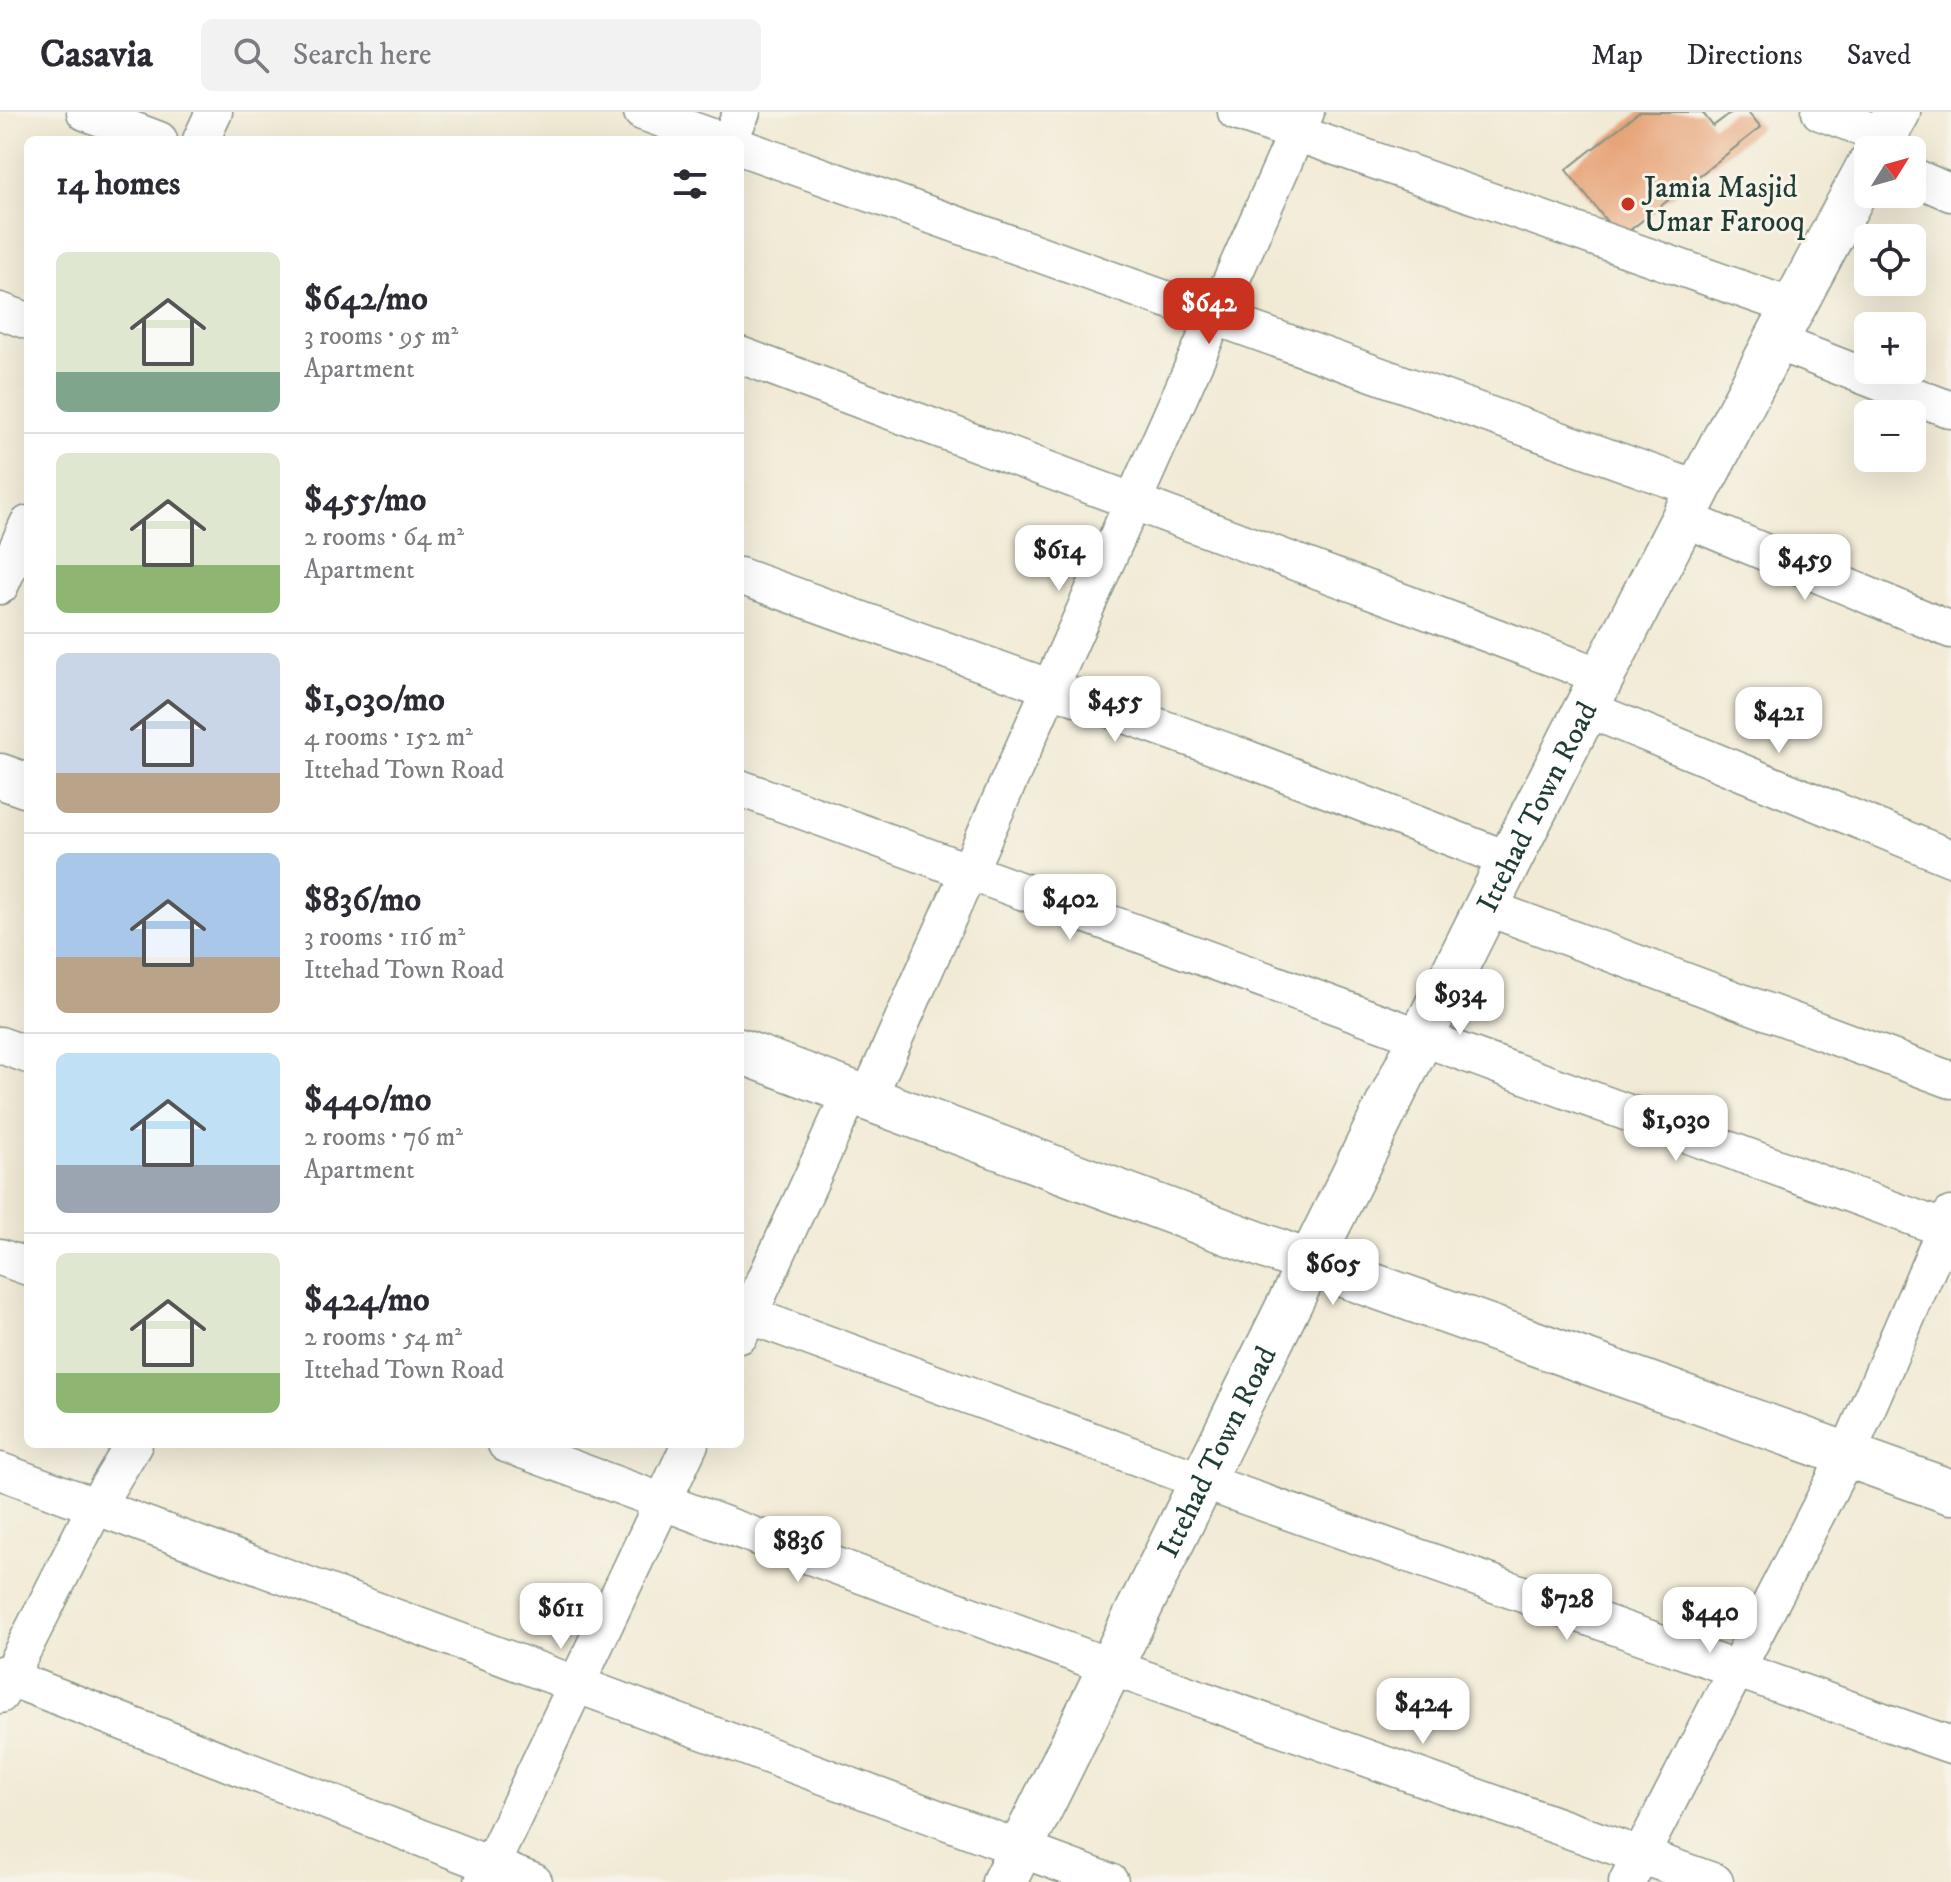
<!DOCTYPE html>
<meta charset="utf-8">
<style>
:root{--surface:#fff;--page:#f2f2f3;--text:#2b2b33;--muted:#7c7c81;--line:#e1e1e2;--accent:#c8321e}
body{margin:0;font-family:"IM FELL DW Pica",serif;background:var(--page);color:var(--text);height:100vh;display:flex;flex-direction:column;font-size:30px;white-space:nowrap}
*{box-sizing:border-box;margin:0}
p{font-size:26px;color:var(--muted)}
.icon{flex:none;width:44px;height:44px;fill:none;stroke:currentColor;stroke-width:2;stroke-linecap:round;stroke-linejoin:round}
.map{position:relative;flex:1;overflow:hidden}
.sheet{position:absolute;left:24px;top:24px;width:720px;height:1312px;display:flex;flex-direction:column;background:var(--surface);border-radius:12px;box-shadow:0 8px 32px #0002}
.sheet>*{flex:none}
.needle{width:52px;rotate:53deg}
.buttons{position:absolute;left:1854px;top:24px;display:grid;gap:16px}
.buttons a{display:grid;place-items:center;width:72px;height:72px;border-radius:12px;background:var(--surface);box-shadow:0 8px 32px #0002;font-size:40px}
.price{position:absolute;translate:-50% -68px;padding:0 18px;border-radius:16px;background:#fff;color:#222;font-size:26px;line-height:52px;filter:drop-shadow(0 2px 4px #0008)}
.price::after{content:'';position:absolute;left:50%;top:48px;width:24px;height:18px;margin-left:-12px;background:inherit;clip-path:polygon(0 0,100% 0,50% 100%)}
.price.current{background:var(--accent);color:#fff}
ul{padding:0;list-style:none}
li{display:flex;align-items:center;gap:24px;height:200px;padding:0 32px}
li+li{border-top:2px solid var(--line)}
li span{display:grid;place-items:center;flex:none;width:224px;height:160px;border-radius:12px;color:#555}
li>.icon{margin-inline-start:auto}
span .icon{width:96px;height:96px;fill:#fffc;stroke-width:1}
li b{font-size:34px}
h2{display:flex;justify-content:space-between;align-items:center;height:96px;padding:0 32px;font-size:34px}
header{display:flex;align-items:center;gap:48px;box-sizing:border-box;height:112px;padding:0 40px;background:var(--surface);border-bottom:2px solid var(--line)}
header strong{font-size:38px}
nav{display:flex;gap:44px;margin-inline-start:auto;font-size:28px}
.search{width:560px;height:72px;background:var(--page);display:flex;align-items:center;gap:20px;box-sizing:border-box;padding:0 28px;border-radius:12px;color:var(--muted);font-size:30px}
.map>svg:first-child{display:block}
</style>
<header>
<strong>Casavia</strong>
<div class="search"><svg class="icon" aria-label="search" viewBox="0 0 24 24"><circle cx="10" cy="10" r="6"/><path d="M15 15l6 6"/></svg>Search here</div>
<nav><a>Map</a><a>Directions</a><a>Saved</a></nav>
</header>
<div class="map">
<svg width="1951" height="1770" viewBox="0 0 1951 1770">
<rect width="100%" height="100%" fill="#f7f3e8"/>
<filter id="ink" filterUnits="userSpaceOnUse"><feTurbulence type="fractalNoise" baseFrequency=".0125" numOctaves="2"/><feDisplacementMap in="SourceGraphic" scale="16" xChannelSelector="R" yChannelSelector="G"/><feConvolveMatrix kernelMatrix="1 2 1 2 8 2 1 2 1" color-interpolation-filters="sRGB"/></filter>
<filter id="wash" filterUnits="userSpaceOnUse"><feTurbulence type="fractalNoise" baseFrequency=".006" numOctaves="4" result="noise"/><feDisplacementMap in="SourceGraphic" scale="32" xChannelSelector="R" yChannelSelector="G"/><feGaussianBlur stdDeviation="1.8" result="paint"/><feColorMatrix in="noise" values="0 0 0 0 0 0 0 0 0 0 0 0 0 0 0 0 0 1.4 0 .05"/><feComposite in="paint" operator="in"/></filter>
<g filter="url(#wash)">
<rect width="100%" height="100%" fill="#f1ead5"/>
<g id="blocks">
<path fill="#e7a479" d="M 1639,0 L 1702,0 L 1713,14 L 1732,0 L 1748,0 L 1761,15 L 1620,126 L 1566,58 Z"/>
</g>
</g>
<g filter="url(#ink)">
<use href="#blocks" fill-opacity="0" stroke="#889484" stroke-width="2"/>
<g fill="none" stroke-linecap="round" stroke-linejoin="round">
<defs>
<g id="street">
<path d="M 85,0 L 159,28"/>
<path d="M 642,0 L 720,28"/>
<path d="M 1236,0 L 1793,195"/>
<path d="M 1820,0 L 1885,24"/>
<path d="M 201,28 L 214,0"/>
<path d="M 729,28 L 742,0"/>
<path d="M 740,35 L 1697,377"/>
<path d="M 1912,64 L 1951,81"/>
<path d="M 0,199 L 28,209"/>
<path d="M 1774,229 L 1951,298"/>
<path d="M 740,243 L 1601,564"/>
<path d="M 1683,406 L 1951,518"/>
<path d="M 740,464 L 1248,647 L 1509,748"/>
<path d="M 0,474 L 28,412"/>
<path d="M 1585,596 L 1951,746"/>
<path d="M 740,676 L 1951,1119"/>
<path d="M 1486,795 L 1951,968"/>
<path d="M 0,933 L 28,943"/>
<path d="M 868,986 L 1306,0"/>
<path d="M 0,1145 L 28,1155"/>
<path d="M 740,1200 L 1202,1369 L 1951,1633"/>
<path d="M 740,1223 L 851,980"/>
<path d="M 506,1332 L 1111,1555 L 1715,1770"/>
<path d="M 0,1359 L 1110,1770"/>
<path d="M 0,1562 L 534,1770"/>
<path d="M 0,1583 L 96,1394 L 134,1332"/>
<path d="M 483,1770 L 690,1332"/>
<path d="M 1627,1770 L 1847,1343 L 1951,1103"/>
</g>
<g id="secondary">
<path d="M 1877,38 L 1898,0"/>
<path d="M 0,664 L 28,674"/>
<path d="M 740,939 L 1310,1151 L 1951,1380"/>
<path id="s1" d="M 1004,1770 C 1289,1197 1565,619 1868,55"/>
</g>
</defs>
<use href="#street" stroke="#889484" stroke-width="39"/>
<use href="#secondary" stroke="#889484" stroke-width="47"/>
<use href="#street" stroke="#fff" stroke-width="36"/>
<use href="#secondary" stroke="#fff" stroke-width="44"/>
</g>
</g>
<circle fill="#c8321e" stroke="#f7f3e8" stroke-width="3" cx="1628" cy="92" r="8"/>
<g text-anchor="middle" stroke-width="6" stroke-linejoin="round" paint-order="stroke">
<g font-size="30" fill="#1f3d34" stroke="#f7f3e8" text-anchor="start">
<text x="1644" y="85">Jamia Masjid<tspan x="1644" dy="34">Umar Farooq</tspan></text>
</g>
<g font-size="30" fill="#1f3d34" stroke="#f7f3e8">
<text dy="10" stroke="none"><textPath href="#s1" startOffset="1200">Ittehad Town Road</textPath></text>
<text dy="10" stroke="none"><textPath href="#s1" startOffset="480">Ittehad Town Road</textPath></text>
</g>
</g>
</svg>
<div class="buttons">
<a><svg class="needle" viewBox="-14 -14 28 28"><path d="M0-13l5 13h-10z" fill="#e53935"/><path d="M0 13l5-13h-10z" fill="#7c7c81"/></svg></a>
<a><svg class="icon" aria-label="locate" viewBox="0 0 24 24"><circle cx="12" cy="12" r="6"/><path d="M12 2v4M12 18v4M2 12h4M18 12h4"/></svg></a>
<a>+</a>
<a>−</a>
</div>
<b class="price current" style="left:1209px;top:234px">$642</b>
<b class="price" style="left:1059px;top:481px">$614</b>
<b class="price" style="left:1805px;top:490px">$459</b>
<b class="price" style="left:1115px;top:632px">$455</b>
<b class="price" style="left:1779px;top:643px">$421</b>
<b class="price" style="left:1070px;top:830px">$402</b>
<b class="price" style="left:1460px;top:925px">$934</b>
<b class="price" style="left:1676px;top:1051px">$1,030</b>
<b class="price" style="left:1333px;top:1195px">$605</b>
<b class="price" style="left:798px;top:1472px">$836</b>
<b class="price" style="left:1567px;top:1530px">$728</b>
<b class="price" style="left:561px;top:1539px">$611</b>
<b class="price" style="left:1710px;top:1543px">$440</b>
<b class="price" style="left:1423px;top:1634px">$424</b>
<section class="sheet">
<h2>14 homes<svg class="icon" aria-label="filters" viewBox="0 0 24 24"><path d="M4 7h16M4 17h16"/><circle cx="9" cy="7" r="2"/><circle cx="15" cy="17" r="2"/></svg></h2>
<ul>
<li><span style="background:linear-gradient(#dfe7d0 75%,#7fa58c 0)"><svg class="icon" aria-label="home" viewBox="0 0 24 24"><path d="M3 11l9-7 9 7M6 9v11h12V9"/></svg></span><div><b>$642/mo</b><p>3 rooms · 95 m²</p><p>Apartment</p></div></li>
<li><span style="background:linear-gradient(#dfe7d0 70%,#8fb573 0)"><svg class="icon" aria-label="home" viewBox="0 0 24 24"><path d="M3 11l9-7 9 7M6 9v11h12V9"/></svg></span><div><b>$455/mo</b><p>2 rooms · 64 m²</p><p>Apartment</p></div></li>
<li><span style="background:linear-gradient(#c9d6e8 75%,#b9a48a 0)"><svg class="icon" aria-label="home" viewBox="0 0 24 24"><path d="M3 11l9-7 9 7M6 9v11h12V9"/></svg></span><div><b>$1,030/mo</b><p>4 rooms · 152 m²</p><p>Ittehad Town Road</p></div></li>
<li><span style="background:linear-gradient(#a9c7e8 65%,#b9a48a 0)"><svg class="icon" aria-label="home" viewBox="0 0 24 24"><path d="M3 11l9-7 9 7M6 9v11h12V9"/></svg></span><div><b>$836/mo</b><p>3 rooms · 116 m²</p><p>Ittehad Town Road</p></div></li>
<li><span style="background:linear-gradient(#bfe0f5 70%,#9aa5b1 0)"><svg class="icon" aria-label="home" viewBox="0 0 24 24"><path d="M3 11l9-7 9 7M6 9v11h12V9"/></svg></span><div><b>$440/mo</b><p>2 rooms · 76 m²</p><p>Apartment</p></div></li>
<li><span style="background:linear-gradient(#dfe7d0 75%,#8fb573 0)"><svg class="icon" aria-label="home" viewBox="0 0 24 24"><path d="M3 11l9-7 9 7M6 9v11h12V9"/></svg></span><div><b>$424/mo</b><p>2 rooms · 54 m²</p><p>Ittehad Town Road</p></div></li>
</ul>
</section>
</div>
